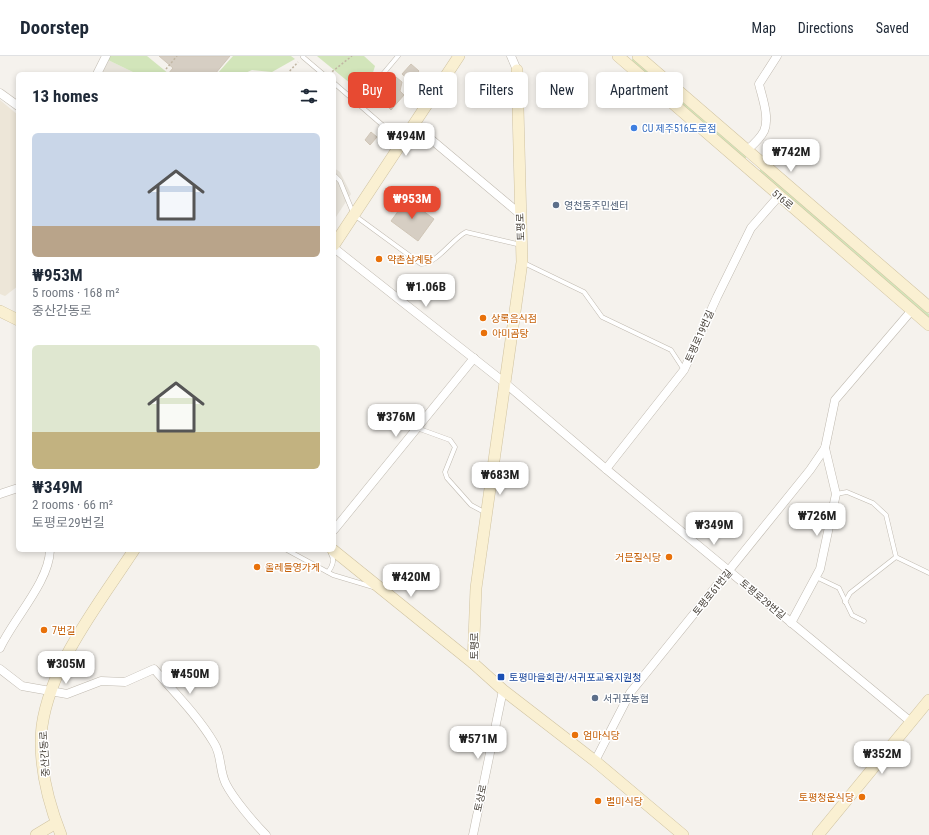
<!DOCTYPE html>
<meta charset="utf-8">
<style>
:root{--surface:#fff;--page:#f2f2f3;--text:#1f2937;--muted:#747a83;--line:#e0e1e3;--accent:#e74a32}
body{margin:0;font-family:"Roboto Condensed","Noto Sans KR",sans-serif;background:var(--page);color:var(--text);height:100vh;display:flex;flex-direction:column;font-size:15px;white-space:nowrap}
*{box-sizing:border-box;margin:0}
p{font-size:13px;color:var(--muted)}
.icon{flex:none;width:22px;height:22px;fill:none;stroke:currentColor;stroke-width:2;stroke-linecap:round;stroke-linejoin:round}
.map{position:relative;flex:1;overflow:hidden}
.sheet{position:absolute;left:16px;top:16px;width:320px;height:480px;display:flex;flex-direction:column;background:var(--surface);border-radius:6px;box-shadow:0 2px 6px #0003}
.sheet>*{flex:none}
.hud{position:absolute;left:348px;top:16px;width:380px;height:36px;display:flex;gap:8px}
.price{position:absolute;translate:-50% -34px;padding:0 9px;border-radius:8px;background:#fff;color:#222;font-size:13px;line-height:26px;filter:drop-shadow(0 1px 2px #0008)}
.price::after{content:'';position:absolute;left:50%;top:24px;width:12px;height:9px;margin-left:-6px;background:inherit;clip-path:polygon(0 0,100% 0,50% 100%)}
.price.on{background:var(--accent);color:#fff}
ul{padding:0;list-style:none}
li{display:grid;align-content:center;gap:8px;height:212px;padding:0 16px}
li span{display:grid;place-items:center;height:124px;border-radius:6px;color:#555}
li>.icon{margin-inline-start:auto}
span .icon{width:72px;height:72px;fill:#fffc;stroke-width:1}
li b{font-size:17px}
h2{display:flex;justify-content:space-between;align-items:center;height:48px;padding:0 16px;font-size:17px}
.pill{padding:0 14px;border-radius:6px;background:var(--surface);box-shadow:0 2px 6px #0003;font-size:14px;line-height:36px}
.pill.on{background:var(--accent);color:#fff}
header{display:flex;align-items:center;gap:24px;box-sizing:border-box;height:56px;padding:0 20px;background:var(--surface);border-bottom:1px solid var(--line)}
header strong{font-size:19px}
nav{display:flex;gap:22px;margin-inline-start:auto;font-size:14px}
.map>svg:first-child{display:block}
</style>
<header>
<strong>Doorstep</strong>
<nav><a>Map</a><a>Directions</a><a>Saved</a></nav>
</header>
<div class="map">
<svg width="929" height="779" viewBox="0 0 929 779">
<rect width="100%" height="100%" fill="#f5f2ed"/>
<g fill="#e8e4db">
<path d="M 108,4 L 137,18 L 102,18 Z"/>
<path d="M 334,112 L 340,116 L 351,138 L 334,164 Z"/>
</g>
<path fill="#ede6d8" d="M 0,44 L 18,59 L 18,230 L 5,240 L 0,238 Z"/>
<g fill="#d2e5ba">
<path d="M 109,0 L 147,0 L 169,18 L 137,18 L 108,4 Z"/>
<path d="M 233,0 L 291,0 L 295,3 L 272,16 L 252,14 L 243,18 L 217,18 Z"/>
<path d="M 317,0 L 364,0 L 375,10 L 371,23 L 362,37 Z"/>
<path d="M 633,2 L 747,100 L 745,103 L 631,5 Z"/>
<path d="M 761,112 L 929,258 L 929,263 L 759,116 Z"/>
</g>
<g fill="#d6cec3" stroke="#d0c6b7">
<path d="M 159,0 L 230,0 L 215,18 L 168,18 L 173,12 Z"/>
<path d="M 411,8 L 419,15 L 410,25 L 402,18 Z"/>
<path d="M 396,21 L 402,26 L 400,35 L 404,39 L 391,54 L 387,50 L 377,51 L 376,44 Z"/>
<path d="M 371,76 L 377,81 L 370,89 L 365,84 Z"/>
<path d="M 407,143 L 434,163 L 418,185 L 391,165 Z"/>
</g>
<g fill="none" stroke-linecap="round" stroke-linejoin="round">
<defs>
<g id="lane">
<path d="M 303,1 L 323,18"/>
<path d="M 334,27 L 402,86"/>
<path d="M 367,37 L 398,0"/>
<path d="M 334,119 L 340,125 L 354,159 L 421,208 C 437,208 452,183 466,176 L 521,189"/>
<path d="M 524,207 L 584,236 L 602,261 L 671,294 L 684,314"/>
<path d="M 417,372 L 450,384 L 455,391 L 445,416 L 447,422 L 471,449 L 486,457"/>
<path d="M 836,438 L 847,436 L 873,447 L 886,459 L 896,501 L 929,517"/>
<path d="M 287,494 L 333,519 L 373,531"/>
<path d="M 328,516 C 332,511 335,504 331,498"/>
<path d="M 816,521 L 839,532 L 852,559 L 864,565"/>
<path d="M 845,546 L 850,537 L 896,501"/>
</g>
<g id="street">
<path d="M 511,0 L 517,14"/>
<path d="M 97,18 L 106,0"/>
<path d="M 0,37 L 18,50"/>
<path d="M 414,69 L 520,158"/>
<path d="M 747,94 C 753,89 760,83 764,75 C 770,62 762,41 759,28 L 777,0"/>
<path d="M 334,192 L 505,327 L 606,413 L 911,666"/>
<path d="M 606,413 L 684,314 L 717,241 L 751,172 L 779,140"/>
<path d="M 0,438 L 18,432"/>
<path d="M 334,474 L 474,302"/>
<path d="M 791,567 L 820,513 L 836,438 L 825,392"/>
<path d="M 0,592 C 14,562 49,526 50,494"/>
<path d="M 0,613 L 22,630 L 67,638 L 101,625 L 125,626 L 154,613 C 174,636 198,660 214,687 C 222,699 219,715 226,728 C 233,742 254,767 266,779"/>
<path d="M 595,705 L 630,637 L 810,414 L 825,392 L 835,344 L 912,254"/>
<path d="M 473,779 L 503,634"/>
</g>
<g id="secondary">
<path d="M 618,0 L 929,269"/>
<path d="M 638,0 L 929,251"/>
<path d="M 517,14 L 522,206 L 476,532 L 473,607 L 503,634 L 595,705 L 683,779"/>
<path d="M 334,189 L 459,0"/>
<path d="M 0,255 L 18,264"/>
<path d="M 333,494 L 473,607"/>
<path d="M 36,779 L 56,767"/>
<path d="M 61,779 C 48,746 38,706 42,670 C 51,607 100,546 134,494"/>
<path d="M 818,779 L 929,644"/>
</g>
</defs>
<use href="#lane" stroke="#c0bab0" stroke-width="5"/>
<use href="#street" stroke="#c0bab0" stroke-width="9"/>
<use href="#secondary" stroke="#d0c3a1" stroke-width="12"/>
<g stroke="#c0b5a2" stroke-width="1.5" stroke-dasharray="2 2" stroke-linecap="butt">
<path d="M 166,13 L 177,0"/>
<path d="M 287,18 L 298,6"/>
<path d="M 329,18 L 352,0"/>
<path d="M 372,41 L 374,50 L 372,52"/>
</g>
<use href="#lane" stroke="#fff" stroke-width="4"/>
<use href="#street" stroke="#fff" stroke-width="8"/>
<use href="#secondary" stroke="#faf0d2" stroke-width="11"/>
</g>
<circle fill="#3f7fe0" stroke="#fff" stroke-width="1.5" cx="634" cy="72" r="4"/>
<g fill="#5c6f8a" stroke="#fff" stroke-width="1.5">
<circle cx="556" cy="149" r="4"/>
<circle cx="595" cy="642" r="4"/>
</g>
<g fill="#e8710a" stroke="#fff" stroke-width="1.5">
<circle cx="379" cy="203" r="4"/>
<circle cx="483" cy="262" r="4"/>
<circle cx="484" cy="277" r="4"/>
<circle cx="669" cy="501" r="4"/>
<circle cx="257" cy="511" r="4"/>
<circle cx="44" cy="574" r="4"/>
<circle cx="575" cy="679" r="4"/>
<circle cx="862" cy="741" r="4"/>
<circle cx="598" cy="745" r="4"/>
</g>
<rect fill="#1a4fb4" stroke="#fff" stroke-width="1.5" x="497" y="617" width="8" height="8" rx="2"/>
<g text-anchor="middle" stroke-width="3" stroke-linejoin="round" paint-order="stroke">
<g font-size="10" fill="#366cbe" stroke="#fff" text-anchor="start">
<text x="642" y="76">CU 제주516도로점</text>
</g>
<g font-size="10" fill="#49433b" stroke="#fff">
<text transform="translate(783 143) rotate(41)" y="4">516로</text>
<text transform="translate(520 171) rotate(-92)" y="4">토평로</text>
<text transform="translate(699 280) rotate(-66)" y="4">토평로19번길</text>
<text transform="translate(712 536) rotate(-51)" y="4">토평로61번길</text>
<text transform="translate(763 543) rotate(40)" y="4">토평로29번길</text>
<text transform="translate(474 590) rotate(-90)" y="4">토평로</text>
<text transform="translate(44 698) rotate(-93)" y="4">중산간동로</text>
<text transform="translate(480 742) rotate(-78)" y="4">토상로</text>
</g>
<g font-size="10" fill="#4e5e75" stroke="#fff" text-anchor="start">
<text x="564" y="153">영천동주민센터</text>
<text x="603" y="646">서귀포농협</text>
</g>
<g font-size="10" fill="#c56008" stroke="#fff" text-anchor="start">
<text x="387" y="207">약촌삼계탕</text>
<text x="491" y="266">상록음식점</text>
<text x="492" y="281">아미곰탕</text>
<text x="661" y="505" text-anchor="end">거믄질식당</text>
<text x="265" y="515">올레들영가게</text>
<text x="52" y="578">7번길</text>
<text x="583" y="683">엄마식당</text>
<text x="854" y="745" text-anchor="end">토평청운식당</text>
<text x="606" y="749">별미식당</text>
</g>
<g font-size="10" fill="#164399" stroke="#fff" text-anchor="start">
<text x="509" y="625">토평마을회관/서귀포교육지원청</text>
</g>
</g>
</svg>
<b class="price" style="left:406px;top:101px">₩494M</b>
<b class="price" style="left:791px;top:117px">₩742M</b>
<b class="price on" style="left:412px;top:164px">₩953M</b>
<b class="price" style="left:426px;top:252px">₩1.06B</b>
<b class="price" style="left:396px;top:382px">₩376M</b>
<b class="price" style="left:500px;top:440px">₩683M</b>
<b class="price" style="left:817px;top:481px">₩726M</b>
<b class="price" style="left:714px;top:490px">₩349M</b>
<b class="price" style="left:411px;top:542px">₩420M</b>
<b class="price" style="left:66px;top:629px">₩305M</b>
<b class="price" style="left:190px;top:639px">₩450M</b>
<b class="price" style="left:478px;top:704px">₩571M</b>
<b class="price" style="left:882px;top:719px">₩352M</b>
<div class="hud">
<a class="pill on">Buy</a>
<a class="pill">Rent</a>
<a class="pill">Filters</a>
<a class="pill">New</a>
<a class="pill">Apartment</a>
</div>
<section class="sheet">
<h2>13 homes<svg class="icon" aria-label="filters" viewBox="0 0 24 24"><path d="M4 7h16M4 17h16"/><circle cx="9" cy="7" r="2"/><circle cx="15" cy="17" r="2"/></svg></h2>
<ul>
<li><span style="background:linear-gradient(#c9d6e8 75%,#b9a48a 0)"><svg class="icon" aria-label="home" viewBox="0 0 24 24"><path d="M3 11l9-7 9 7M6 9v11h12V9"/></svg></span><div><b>₩953M</b><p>5 rooms · 168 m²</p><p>중산간동로</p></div></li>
<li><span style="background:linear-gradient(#dfe7d0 70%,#c2b280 0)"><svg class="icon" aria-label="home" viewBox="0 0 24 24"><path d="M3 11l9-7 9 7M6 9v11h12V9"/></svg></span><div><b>₩349M</b><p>2 rooms · 66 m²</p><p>토평로29번길</p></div></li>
</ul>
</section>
</div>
